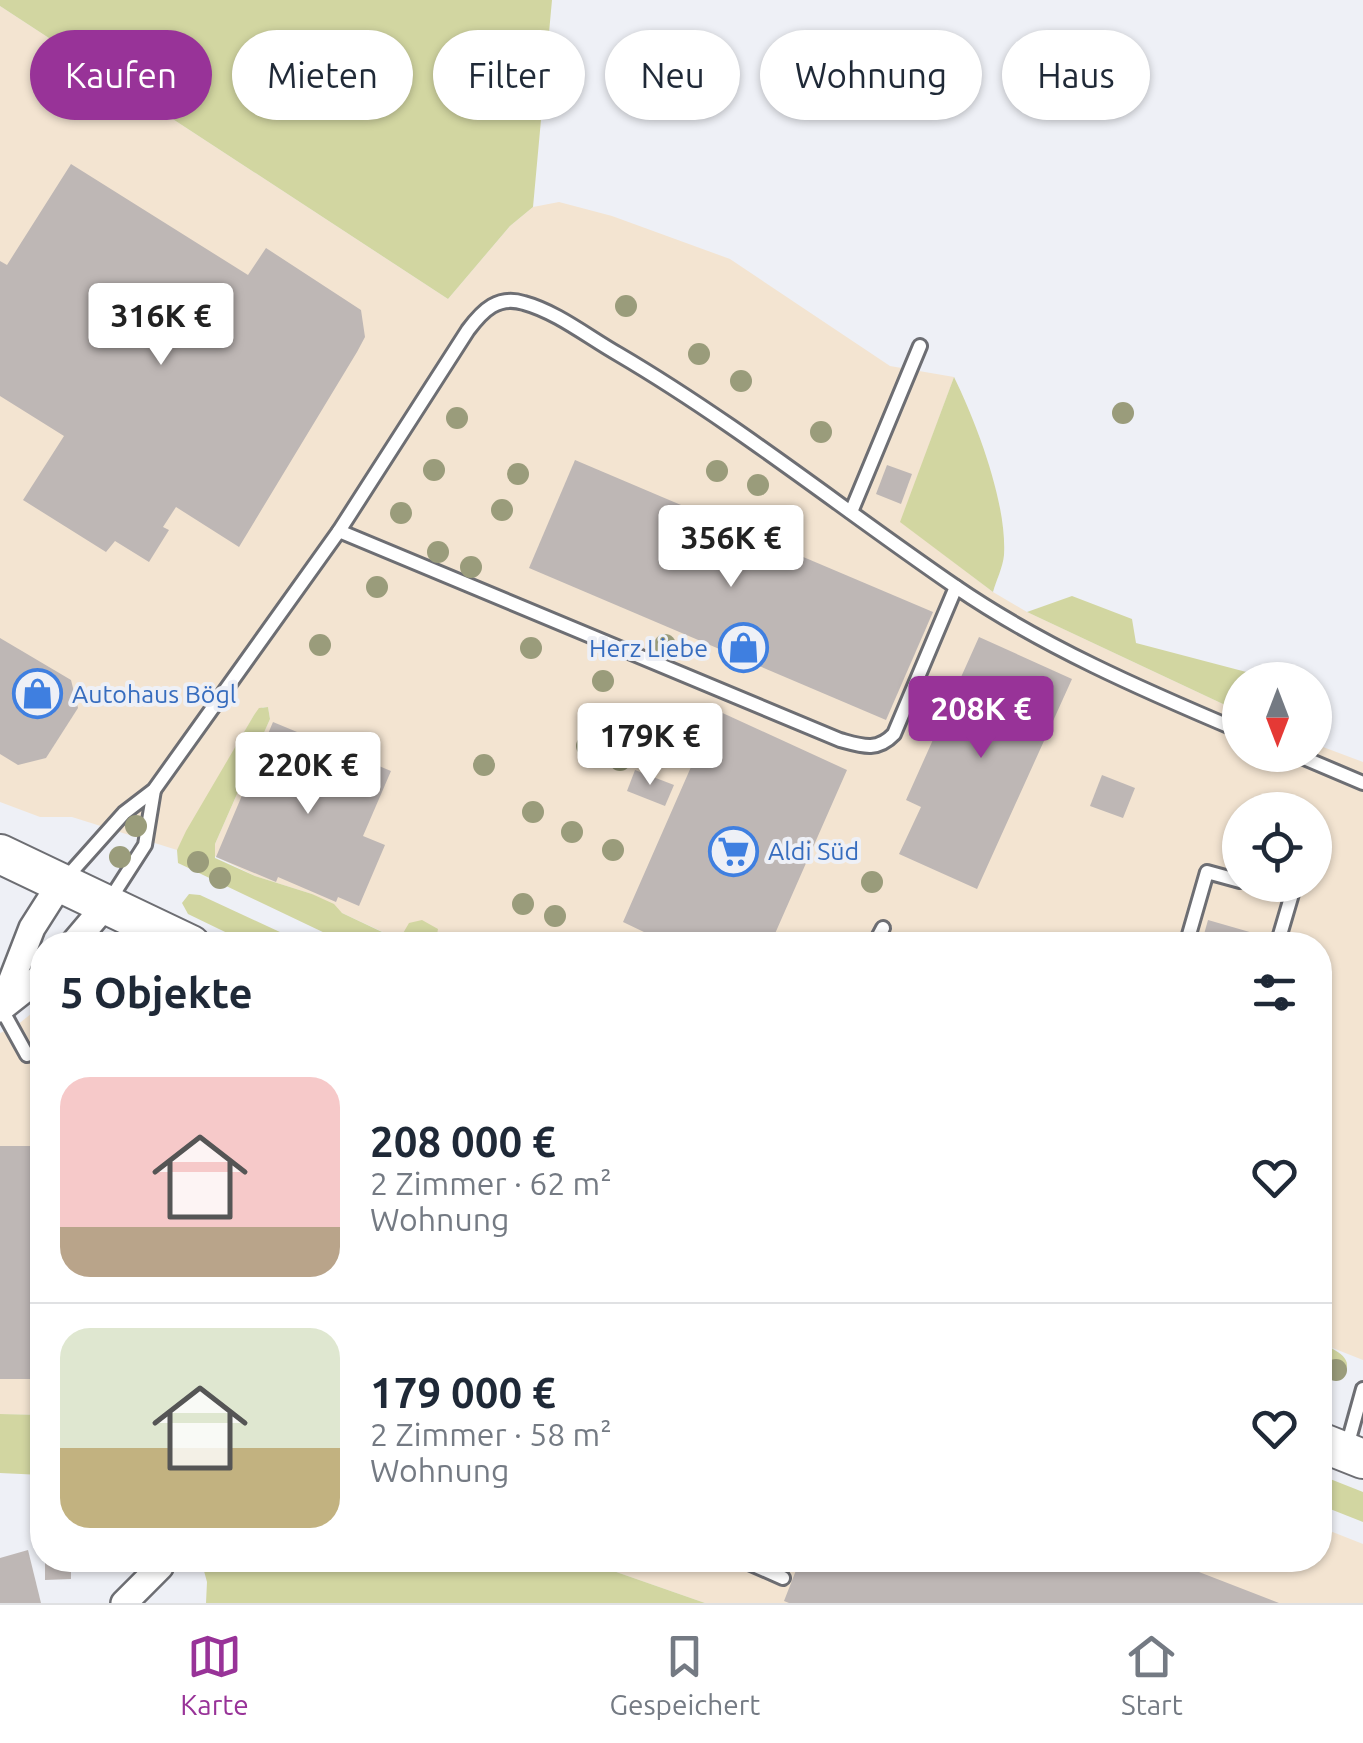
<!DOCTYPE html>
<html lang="de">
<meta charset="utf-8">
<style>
:root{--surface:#fff;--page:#f2f2f3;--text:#1f2937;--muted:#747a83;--line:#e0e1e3;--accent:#983398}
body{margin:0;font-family:Ubuntu,sans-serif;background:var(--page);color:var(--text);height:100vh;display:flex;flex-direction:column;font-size:38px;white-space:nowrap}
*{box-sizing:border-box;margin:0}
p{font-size:32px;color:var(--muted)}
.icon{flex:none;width:55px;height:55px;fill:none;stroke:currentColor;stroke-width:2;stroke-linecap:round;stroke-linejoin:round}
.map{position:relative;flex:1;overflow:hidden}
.drawer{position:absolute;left:30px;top:932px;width:1302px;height:640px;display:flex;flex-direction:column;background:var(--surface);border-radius:40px;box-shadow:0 2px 8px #0004}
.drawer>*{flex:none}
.hud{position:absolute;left:30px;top:30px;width:1305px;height:90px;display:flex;gap:20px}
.needle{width:65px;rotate:180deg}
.fabs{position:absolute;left:1222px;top:662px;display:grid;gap:20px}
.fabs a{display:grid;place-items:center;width:110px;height:110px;border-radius:50%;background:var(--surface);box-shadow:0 2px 8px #0004;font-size:50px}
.price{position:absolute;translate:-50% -85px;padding:0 22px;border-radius:10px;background:#fff;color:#222;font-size:32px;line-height:65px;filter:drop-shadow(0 2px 5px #0008)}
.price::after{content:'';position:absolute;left:50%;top:60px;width:30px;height:22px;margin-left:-15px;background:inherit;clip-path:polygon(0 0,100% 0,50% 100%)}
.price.active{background:var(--accent);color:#fff}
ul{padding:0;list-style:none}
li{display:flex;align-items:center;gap:30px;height:250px;padding:0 30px}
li+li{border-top:2px solid var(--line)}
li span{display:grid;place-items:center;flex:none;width:280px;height:200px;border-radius:30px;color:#555}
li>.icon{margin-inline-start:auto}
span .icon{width:120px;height:120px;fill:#fffc;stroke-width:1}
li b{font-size:42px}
h2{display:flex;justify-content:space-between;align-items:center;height:120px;padding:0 30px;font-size:42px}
.pill{padding:0 35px;border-radius:45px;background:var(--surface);box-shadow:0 2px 8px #0004;font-size:35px;line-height:90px}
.pill.active{background:var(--accent);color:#fff}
.dock{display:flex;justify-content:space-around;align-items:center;height:140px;border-top:2px solid var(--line);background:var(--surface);font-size:28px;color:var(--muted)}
.dock a{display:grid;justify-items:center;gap:5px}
.dock .active{color:var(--accent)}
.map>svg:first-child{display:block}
</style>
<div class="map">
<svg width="1363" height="1603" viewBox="0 0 1363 1603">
<rect width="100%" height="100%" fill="#eef0f6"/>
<g fill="#f3e4d1" fill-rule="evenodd">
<path d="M 0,6 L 448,299 L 510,226 L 533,207 L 559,202 L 612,216 L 730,259 L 890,366 L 954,377 L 901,522 L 993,592 L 1027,612 L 1240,712 L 1240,755 L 1315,755 L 1315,744 L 1363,762 L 1363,1360 L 1320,1343 L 1320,945 L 435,945 L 439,933 L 405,930 L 400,940 L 342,913 L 312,894 L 255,876 L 213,855 L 215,844 L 270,719 L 268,707 L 263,707 L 254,715 L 177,850 L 72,817 L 40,817 L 0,802 ZM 1240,810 L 1315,810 L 1315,885 L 1240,885 Z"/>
<path d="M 42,1005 L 42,1415 L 0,1414 L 0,1033 L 16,1026 Z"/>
<path d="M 1320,1527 L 1363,1544 L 1363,1603 L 705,1603 L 582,1560 L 1320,1560 Z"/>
</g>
<g fill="#d2d6a1">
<path d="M 0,0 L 552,0 L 533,207 L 510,226 L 448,299 L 0,6 Z"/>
<path d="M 954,377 C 977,424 1007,503 1004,555 C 1003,567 996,581 993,592 L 900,522 Z"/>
<path d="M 1072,596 L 1132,619 L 1136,643 L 1277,680 L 1240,680 L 1240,712 L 1027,612 Z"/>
<path d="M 268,707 L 270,719 L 215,844 L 215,858 L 255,876 L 312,894 L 334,904 L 342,913 L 399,940 L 409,923 L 422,920 L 438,929 L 435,945 L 350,945 L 178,863 L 177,850 L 186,831 L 254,715 L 259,708 Z"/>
<path d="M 189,894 L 200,895 L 308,945 L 252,945 L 188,914 L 182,903 Z"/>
<path d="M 1320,1343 C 1336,1350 1358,1359 1341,1378 L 1320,1375 Z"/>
<path d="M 0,1414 L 42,1415 L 42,1475 L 0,1473 Z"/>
<path d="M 1320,1475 L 1363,1492 L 1363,1522 L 1320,1505 Z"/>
<path d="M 201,1560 L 582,1560 L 705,1603 L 206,1603 L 207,1582 Z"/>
</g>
<g fill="#beb7b5">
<path d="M 71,164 L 248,275 L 266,248 L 361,310 L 365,337 L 357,352 L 239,547 L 176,507 L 163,527 L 169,530 L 149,562 L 115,541 L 106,552 L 23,500 L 64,436 L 0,396 L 0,261 L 7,265 Z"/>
<path d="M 575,460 L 933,612 L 886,720 L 529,568 Z"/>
<path d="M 887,465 L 912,474 L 901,504 L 876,494 Z"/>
<path d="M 979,637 L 1072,679 L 977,889 L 899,854 L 921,807 L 906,800 Z"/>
<path d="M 0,638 L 71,680 L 78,708 L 46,758 L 18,765 L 0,754 Z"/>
<path d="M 716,710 L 847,770 L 770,945 L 640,945 L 646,933 L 623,922 Z"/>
<path d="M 273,722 L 391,771 L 363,836 L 385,845 L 359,906 L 338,897 L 336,902 L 278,877 L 276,882 L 216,857 Z"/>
<path d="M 635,770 L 674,785 L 665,806 L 627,791 Z"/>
<path d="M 1102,775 L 1135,788 L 1123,818 L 1090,806 Z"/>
<path d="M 1208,920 L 1267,937 L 1265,945 L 1201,945 Z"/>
<path d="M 0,1146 L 42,1146 L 42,1353 L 34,1354 L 34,1379 L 0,1379 Z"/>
<path d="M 28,1550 L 41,1603 L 0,1603 L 0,1558 Z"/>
<path d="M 45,1560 L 71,1560 L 71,1579 L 45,1580 Z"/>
<path d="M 800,1560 L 1090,1560 L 1107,1567 L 1111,1560 L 1168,1560 L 1279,1603 L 789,1603 L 784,1601 Z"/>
</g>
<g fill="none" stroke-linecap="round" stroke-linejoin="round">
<defs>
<g id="service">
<path d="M 851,512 L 920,346"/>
<path d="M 339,531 L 840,740 C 862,746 877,752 894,734 L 956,587"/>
<path d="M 1297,755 L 1363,783"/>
<path d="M 66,878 L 124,813 L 154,790 L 339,531 L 468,330 C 483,310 498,295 524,303 C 557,312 588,337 618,354 C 737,424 842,509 956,587 C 1042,646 1143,690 1240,731"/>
<path d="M 1256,885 L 1292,894 L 1277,945"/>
<path d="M 109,901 L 145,845 L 154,790"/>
<path d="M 874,945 L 883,928"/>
<path d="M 1186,945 L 1207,872 L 1240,881"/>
<path d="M 1,1008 L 27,1055"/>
<path d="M 1346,1450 L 1363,1389"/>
<path d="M 742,1560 L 783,1578"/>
</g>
<g id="minor">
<path d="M 72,945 L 105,906"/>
<path d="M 1,1008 L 32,928 L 60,884"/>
<path d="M 0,1009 L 42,976"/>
<path d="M 124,1603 L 160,1567"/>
</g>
<g id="secondary">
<path d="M 0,854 L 191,945"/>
<path d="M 1320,1442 L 1363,1459"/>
</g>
</defs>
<use href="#service" stroke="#6d6e73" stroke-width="18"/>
<use href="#minor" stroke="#6d6e73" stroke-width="30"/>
<use href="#secondary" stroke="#6d6e73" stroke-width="42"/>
<use href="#service" stroke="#fff" stroke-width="12"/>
<use href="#minor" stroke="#fff" stroke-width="25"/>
<use href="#secondary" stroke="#fff" stroke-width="38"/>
</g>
<g fill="#9a9c7b">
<circle cx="626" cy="306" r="11"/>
<circle cx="699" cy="354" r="11"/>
<circle cx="741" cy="381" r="11"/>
<circle cx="1123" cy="413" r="11"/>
<circle cx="457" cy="418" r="11"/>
<circle cx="821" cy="432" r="11"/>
<circle cx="434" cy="470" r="11"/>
<circle cx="717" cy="471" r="11"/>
<circle cx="518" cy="474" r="11"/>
<circle cx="758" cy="485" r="11"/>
<circle cx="502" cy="510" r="11"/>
<circle cx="401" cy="513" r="11"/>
<circle cx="438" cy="552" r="11"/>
<circle cx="471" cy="567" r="11"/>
<circle cx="377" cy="587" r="11"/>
<circle cx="320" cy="645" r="11"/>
<circle cx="665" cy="645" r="11"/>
<circle cx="531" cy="648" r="11"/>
<circle cx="603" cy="681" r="11"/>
<circle cx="587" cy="746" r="11"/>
<circle cx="620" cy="760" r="11"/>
<circle cx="484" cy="765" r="11"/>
<circle cx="533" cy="812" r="11"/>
<circle cx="136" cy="826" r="11"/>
<circle cx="572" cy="832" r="11"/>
<circle cx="613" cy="850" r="11"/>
<circle cx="120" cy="857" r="11"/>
<circle cx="198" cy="862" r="11"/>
<circle cx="220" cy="878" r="11"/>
<circle cx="872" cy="882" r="11"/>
<circle cx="523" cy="904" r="11"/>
<circle cx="555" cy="916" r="11"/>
<circle cx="1336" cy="1370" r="11"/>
</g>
<defs>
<symbol id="shop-ring" viewBox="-11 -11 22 22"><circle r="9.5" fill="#eef0f6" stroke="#3f7fe0" stroke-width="1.5"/><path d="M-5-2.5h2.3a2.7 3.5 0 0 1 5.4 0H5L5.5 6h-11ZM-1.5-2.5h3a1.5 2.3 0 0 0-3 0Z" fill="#3f7fe0"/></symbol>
<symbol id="supermarket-ring" viewBox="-11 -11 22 22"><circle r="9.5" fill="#eef0f6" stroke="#3f7fe0" stroke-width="1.5"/><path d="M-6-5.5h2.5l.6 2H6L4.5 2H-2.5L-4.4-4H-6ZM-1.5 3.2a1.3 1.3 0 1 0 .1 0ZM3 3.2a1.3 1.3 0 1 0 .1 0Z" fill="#3f7fe0"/></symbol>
</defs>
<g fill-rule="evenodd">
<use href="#shop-ring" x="716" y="620" width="55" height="55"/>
<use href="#shop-ring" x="10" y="666" width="55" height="55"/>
<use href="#supermarket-ring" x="706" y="824" width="55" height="55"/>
</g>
<g text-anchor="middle" stroke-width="8" stroke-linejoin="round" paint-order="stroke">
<g font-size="25" fill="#366cbe" stroke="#eef0f6" text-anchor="start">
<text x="708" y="657" text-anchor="end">Herz Liebe</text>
<text x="72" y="703">Autohaus Bögl</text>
<text x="768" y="860">Aldi Süd</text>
</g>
</g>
</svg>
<div class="fabs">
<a><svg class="needle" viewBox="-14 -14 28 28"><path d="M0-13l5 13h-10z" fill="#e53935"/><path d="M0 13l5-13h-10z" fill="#747a83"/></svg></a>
<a><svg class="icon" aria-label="locate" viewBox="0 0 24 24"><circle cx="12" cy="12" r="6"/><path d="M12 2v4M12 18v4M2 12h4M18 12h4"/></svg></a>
</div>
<b class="price" style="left:161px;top:368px">316K €</b>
<b class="price" style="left:731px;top:590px">356K €</b>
<b class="price active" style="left:981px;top:761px">208K €</b>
<b class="price" style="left:650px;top:788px">179K €</b>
<b class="price" style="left:308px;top:817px">220K €</b>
<div class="hud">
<a class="pill active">Kaufen</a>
<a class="pill">Mieten</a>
<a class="pill">Filter</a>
<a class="pill">Neu</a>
<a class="pill">Wohnung</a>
<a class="pill">Haus</a>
</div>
<section class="drawer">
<h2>5 Objekte<svg class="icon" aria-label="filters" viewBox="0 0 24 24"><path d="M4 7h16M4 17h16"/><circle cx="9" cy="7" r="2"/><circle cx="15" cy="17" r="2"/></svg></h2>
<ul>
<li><span style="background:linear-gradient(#f6c9c9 75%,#b9a48a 0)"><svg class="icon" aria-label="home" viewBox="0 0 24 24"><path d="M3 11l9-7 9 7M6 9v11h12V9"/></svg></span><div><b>208 000 €</b><p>2 Zimmer · 62 m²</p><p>Wohnung</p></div><svg class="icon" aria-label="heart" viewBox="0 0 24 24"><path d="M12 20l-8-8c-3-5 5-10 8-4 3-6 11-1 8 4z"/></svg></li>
<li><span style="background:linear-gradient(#dfe7d0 60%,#c2b280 0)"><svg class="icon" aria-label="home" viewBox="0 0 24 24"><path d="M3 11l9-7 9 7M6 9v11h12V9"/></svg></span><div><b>179 000 €</b><p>2 Zimmer · 58 m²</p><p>Wohnung</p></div><svg class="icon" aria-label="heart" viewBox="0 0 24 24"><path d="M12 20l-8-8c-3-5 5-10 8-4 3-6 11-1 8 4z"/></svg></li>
</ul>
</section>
</div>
<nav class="dock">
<a class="active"><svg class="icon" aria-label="map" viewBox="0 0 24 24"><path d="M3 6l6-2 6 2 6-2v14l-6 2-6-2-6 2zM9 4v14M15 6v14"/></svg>Karte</a>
<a><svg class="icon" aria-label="saved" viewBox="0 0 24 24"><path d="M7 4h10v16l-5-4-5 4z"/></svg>Gespeichert</a>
<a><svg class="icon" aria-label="home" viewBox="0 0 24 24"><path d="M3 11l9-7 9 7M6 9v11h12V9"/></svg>Start</a>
</nav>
